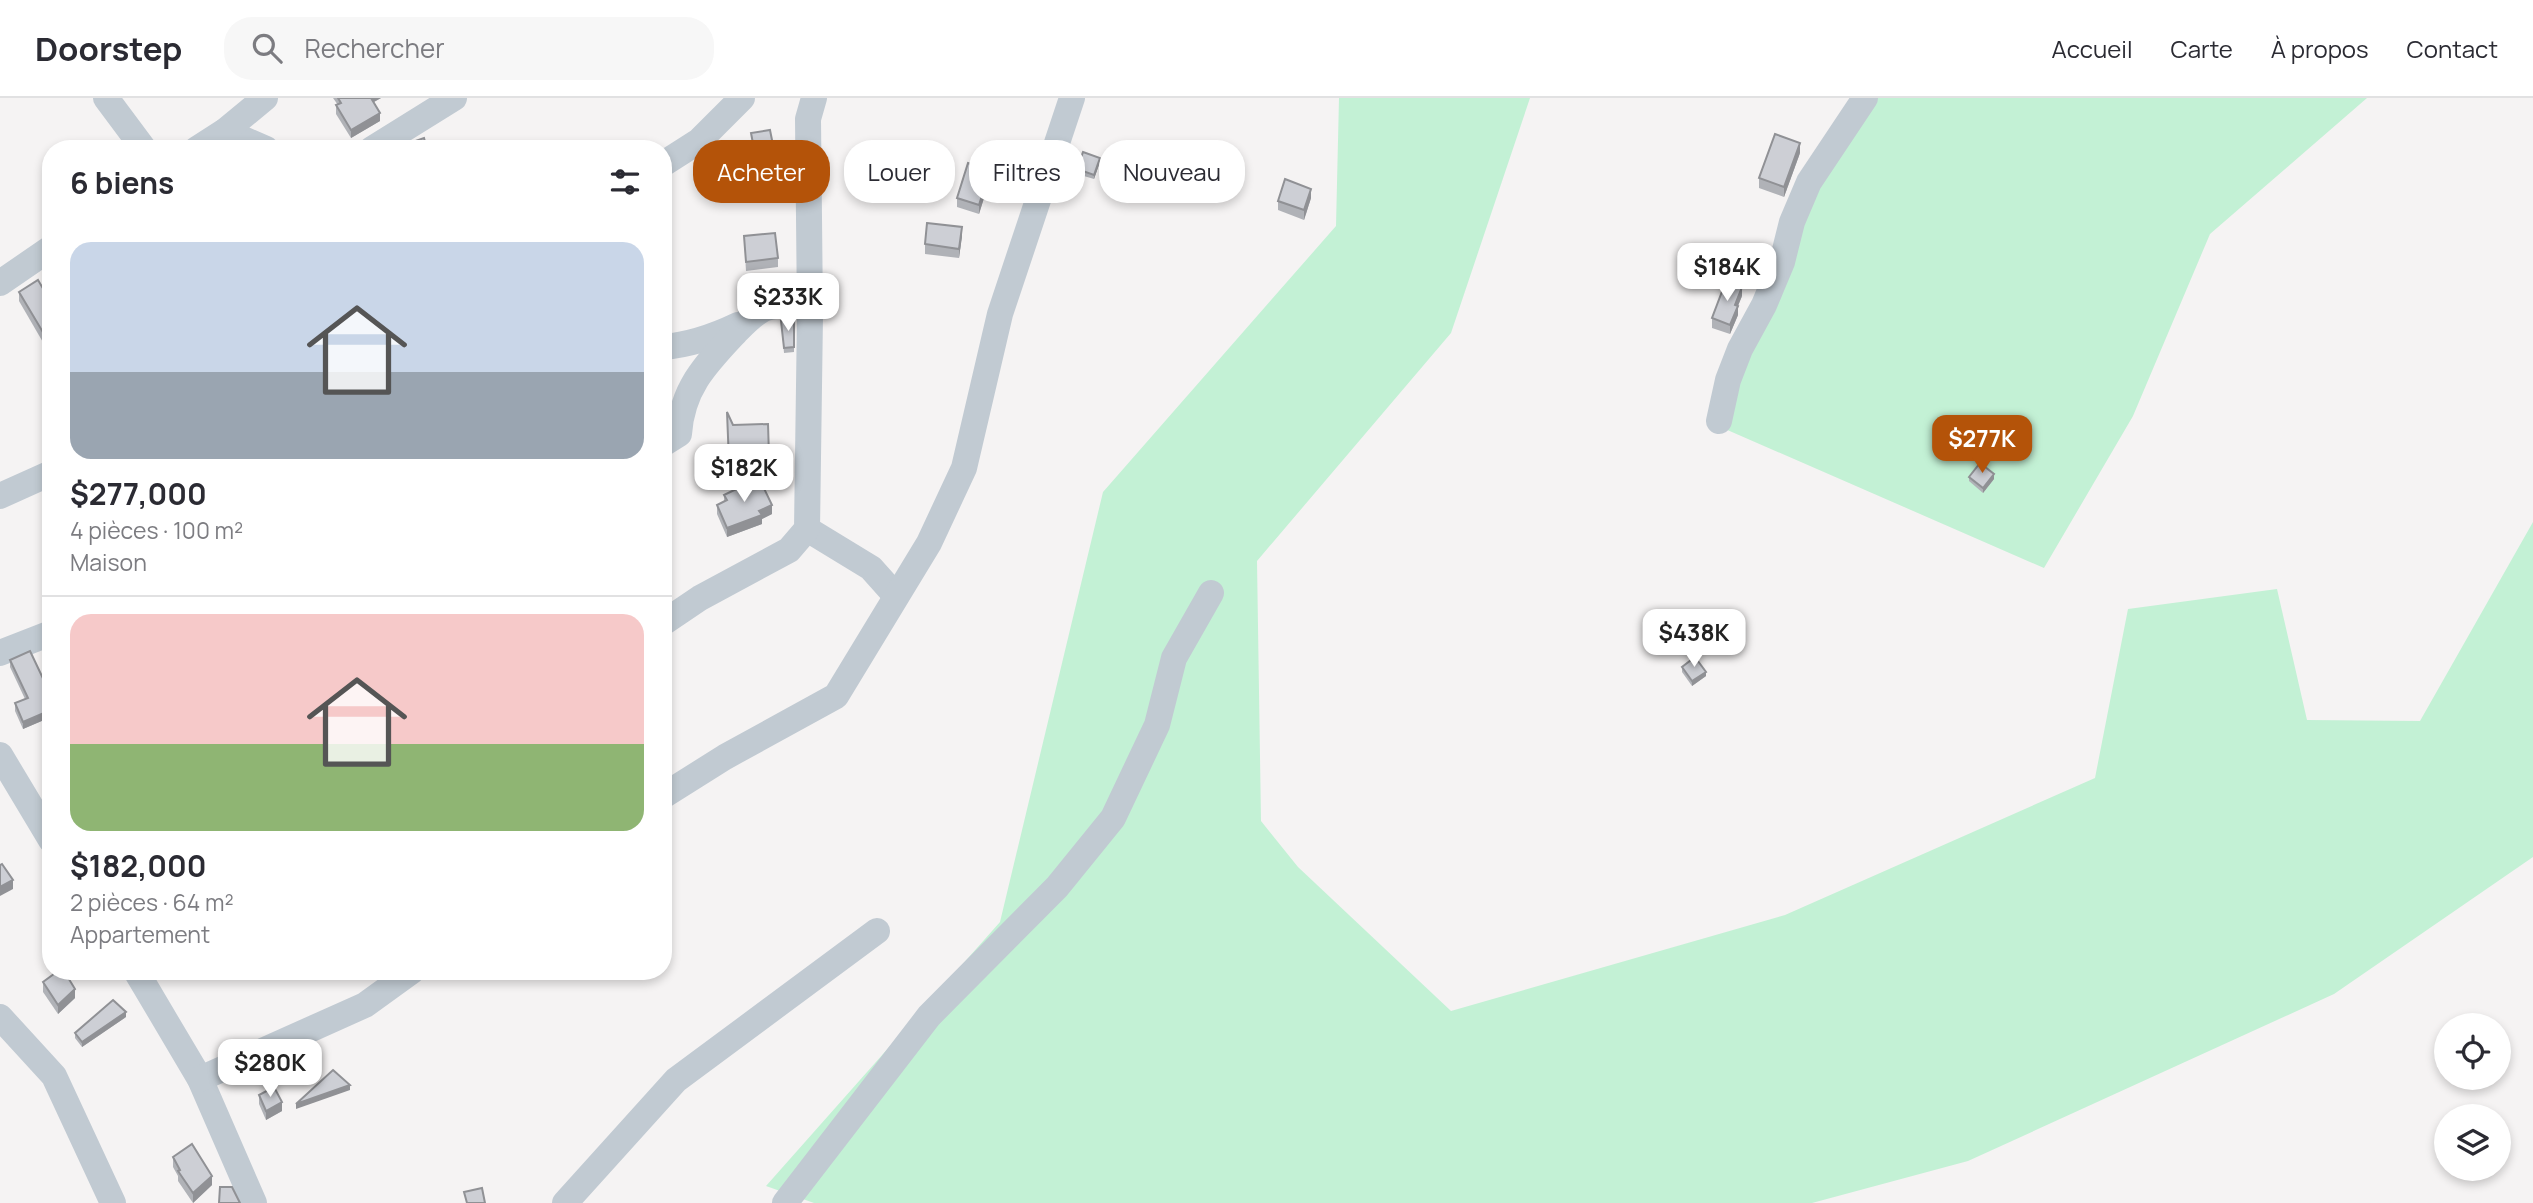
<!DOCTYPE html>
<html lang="fr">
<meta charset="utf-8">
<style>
:root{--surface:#fff;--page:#f7f7f7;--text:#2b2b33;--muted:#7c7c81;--line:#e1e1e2;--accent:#b45309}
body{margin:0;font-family:Manrope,sans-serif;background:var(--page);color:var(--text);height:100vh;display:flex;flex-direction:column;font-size:26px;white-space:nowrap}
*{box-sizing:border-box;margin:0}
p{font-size:23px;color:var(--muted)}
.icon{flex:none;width:38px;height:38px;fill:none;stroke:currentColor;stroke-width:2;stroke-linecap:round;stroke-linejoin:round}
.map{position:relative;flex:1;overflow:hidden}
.panel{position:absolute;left:42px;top:42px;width:630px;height:840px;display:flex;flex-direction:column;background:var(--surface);border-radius:28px;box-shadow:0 4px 10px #0003}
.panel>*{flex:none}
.guide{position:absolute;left:693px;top:42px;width:665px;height:63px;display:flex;gap:14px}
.tools{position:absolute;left:2434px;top:915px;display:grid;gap:14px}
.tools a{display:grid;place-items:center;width:77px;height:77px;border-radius:50%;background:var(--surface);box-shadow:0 4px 10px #0003;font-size:35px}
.price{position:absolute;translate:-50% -60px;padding:0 16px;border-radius:14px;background:#fff;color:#222;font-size:23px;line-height:46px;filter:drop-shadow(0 2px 4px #0008)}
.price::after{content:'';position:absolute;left:50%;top:42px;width:21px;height:16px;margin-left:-10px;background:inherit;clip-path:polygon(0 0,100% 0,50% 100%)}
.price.active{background:var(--accent);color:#fff}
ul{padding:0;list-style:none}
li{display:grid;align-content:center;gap:14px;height:371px;padding:0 28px}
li+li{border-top:2px solid var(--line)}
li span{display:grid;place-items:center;height:217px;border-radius:21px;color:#555}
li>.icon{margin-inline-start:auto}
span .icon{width:126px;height:126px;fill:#fffc;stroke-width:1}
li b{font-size:30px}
h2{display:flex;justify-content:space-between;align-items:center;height:84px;padding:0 28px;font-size:30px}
.tag{padding:0 24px;border-radius:28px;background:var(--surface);box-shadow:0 4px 10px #0003;font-size:24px;line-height:63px}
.tag.active{background:var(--accent);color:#fff}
header{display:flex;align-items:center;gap:42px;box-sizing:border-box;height:98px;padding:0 35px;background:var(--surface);border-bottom:2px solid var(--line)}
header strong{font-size:33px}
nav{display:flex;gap:38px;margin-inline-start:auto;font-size:24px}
.search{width:490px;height:63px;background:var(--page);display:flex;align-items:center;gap:18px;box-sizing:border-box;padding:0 24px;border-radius:28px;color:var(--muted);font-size:26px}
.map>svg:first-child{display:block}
</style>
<header>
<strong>Doorstep</strong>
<div class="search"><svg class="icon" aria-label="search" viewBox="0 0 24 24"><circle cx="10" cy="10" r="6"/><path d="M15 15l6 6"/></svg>Rechercher</div>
<nav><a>Accueil</a><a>Carte</a><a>À propos</a><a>Contact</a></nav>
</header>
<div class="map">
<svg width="2533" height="1105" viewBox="0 0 2533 1105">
<rect width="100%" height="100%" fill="#f5f3f3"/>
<g fill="#c3f1d5">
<path d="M 1339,0 L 1530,0 L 1451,235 L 1257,463 L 1261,723 L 1298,769 L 1451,913 L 1785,817 L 2095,680 L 2128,511 L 2277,491 L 2307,622 L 2420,623 L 2533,424 L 2533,759 L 2334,896 L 1968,1063 L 1812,1105 L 814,1105 L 766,1088 L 1000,824 L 1103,394 L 1336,128 Z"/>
<path d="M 1853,0 L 2367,0 L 2210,136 L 2133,318 L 2044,470 L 1709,324 Z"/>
</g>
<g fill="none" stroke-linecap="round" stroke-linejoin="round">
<g stroke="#c1cad2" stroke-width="26">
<path d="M 106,0 L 144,51"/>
<path d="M 225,33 L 266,51"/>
<path d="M 197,51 L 225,33 L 265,0"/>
<path d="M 372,51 L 454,0"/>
<path d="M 663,66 L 699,43 L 742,0"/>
<path d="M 0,185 L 51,150"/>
<path d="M 663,249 C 689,247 715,238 738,227"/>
<path d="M 1719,323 L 1728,282 L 1740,251 L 1764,207 L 1782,164 L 1792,124 L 1809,84 L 1865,0"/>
<path d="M 663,346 L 679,336 C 682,290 706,266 736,234 C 744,226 755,214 766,210 C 779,206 796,207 809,205"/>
<path d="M 0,398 L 51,375"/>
<path d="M 807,431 L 871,470 L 896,498"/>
<path d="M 663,525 L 700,500 L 789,452 L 807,431 L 810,217 L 808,21 L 814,0"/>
<path d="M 0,555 L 51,535"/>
<path d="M 0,657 L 51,742"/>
<path d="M 663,698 L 725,659 L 836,598 L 929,445 L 964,370 L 1000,216 L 1072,0"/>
<path d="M 136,873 L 200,981 L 254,1105"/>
<path d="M 0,919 L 54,978 L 113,1105"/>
<path d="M 200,981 L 365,907 L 412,873"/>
<path d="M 565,1105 L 676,982 L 877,833"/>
<path d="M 785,1105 L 929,918 L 1057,789 L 1113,720 L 1157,627 L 1174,560 L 1211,495"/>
</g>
</g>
<g fill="#b0b2b7">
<path d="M 333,0 L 381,0 L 374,4 L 380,23 L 351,40 L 336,16 L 336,7 L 338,7 Z"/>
<path d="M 751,35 L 775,57 L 775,62 L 756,65 Z"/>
<path d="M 1800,55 L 1784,99 L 1759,90 L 1759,80 Z"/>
<path d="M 1100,64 L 1094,81 L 1077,76 L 1077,71 Z"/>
<path d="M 990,81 L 979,116 L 957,109 L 957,100 Z"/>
<path d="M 1311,100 L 1304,122 L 1278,112 L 1278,103 Z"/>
<path d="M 744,138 L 778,160 L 778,169 L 746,173 Z"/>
<path d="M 962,138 L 959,160 L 925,156 L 925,146 Z"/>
<path d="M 19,194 L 51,204 L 51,242 L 44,246 L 19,203 Z"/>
<path d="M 1742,198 L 1738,208 L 1738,217 L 1730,236 L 1712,230 L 1712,220 Z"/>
<path d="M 794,222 L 794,254 L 784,255 L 781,223 Z"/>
<path d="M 727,314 L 733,327 L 769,358 L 769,367 L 750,368 L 750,372 L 729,373 Z"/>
<path d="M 1969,379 L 1994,381 L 1983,395 L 1969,383 Z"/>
<path d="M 724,397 L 772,416 L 762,421 L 762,426 L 727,439 L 717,416 L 717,407 L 724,404 Z"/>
<path d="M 10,562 L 48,591 L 51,590 L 51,619 L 23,631 L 15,613 L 15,605 L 25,601 L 10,569 Z"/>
<path d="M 1682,569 L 1706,578 L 1692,588 L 1682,574 Z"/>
<path d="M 43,884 L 75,900 L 58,916 L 43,894 Z"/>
<path d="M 126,919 L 82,949 L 75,940 L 75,935 Z"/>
<path d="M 259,997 L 282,1013 L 266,1022 L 259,1006 Z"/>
<path d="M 173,1059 L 212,1087 L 193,1105 L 178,1083 L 178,1078 L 173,1069 Z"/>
</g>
<g fill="#909195">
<path d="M 370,0 L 381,0 L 370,6 Z"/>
<path d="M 380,15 L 380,23 L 351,40 L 351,32 Z"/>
<path d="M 1800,45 L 1800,55 L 1784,99 L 1784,89 Z"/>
<path d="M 1100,60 L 1100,64 L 1094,81 L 1094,77 Z"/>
<path d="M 990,72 L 990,81 L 979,116 L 979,107 Z"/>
<path d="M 1311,91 L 1311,100 L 1304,122 L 1304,112 Z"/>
<path d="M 962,129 L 962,138 L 959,160 L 959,151 Z"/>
<path d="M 1742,189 L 1742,198 L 1737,210 L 1738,208 L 1738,217 L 1730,236 L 1730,227 L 1735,207 Z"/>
<path d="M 51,232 L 51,242 L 44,246 L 44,236 Z"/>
<path d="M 1994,376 L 1994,381 L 1983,395 L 1983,390 Z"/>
<path d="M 772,407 L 772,416 L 762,421 L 762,426 L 727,439 L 727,430 Z"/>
<path d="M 1706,574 L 1706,578 L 1692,588 L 1692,583 Z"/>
<path d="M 51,612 L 51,619 L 23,631 L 23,624 Z"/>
<path d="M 13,782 L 13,791 L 0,798 L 0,789 Z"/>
<path d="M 75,891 L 75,900 L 58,916 L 58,907 Z"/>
<path d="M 126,914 L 126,919 L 82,949 L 82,944 Z"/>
<path d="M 350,987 L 350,992 L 296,1011 L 296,1006 Z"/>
<path d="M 282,1004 L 282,1013 L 266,1022 L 266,1013 Z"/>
<path d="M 212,1078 L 212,1087 L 193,1105 L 193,1095 Z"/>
</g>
<g fill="#cdcfd5" stroke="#909195" stroke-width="2">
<path d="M 338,0 L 371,0 L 380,15 L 351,32 L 336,7 L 341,5 Z"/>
<path d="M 770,32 L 775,57 L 756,61 L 751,35 Z"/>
<path d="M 1775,36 L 1800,45 L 1784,89 L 1759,80 Z"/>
<path d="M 424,40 L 427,51 L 408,51 L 407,46 Z"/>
<path d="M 1083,54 L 1100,60 L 1094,77 L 1077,71 Z"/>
<path d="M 968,65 L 990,72 L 979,107 L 957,100 Z"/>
<path d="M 1285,81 L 1311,91 L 1304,112 L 1278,103 Z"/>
<path d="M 927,125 L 962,129 L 959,151 L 925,146 Z"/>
<path d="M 775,135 L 778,160 L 746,164 L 744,138 Z"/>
<path d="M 38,182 L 51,204 L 51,232 L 44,236 L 19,194 Z"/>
<path d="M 1726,183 L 1742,189 L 1735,207 L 1738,208 L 1730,227 L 1712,220 Z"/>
<path d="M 794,222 L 794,249 L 784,250 L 781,223 Z"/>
<path d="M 727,314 L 733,327 L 768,326 L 769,358 L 749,359 L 750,362 L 729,364 Z"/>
<path d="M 1980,365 L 1994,376 L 1983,390 L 1969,379 Z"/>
<path d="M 759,380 L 772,407 L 759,413 L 762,417 L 727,430 L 717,407 L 727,402 L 724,397 Z"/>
<path d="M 30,553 L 48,591 L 51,590 L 51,612 L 23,624 L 15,605 L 28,600 L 10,562 Z"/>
<path d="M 1695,559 L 1706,574 L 1692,583 L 1682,569 Z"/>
<path d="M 2,766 L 13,782 L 0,789 L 0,767 Z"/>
<path d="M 58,873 L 64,873 L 75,891 L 58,907 L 43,884 Z"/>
<path d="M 113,902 L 126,914 L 82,944 L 75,935 Z"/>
<path d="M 333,972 L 350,987 L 296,1006 Z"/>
<path d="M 274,989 L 282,1004 L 266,1013 L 259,997 Z"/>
<path d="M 192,1046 L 212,1078 L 193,1095 L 178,1073 L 180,1072 L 173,1059 Z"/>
<path d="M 220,1089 L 232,1089 L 240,1105 L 219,1105 Z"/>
<path d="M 482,1090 L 485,1105 L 467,1105 L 464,1094 Z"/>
</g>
</svg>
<div class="tools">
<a><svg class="icon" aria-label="locate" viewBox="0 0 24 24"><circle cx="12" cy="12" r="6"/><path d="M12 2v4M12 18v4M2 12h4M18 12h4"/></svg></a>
<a><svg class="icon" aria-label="layers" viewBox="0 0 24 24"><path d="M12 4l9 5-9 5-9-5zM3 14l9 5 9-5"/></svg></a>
</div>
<b class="price" style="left:1727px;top:205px">$184K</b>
<b class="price" style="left:788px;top:235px">$233K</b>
<b class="price active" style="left:1982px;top:377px">$277K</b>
<b class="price" style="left:744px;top:406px">$182K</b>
<b class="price" style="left:1694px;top:571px">$438K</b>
<b class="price" style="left:270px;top:1001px">$280K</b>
<div class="guide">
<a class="tag active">Acheter</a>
<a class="tag">Louer</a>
<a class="tag">Filtres</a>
<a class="tag">Nouveau</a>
</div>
<section class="panel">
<h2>6 biens<svg class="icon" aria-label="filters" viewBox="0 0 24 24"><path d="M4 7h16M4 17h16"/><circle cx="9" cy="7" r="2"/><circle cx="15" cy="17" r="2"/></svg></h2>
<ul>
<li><span style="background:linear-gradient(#c9d6e8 60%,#9aa5b1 0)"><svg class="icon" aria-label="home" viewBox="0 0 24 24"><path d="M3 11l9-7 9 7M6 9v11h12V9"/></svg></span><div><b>$277,000</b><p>4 pièces · 100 m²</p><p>Maison</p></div></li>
<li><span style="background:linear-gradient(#f6c9c9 60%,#8fb573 0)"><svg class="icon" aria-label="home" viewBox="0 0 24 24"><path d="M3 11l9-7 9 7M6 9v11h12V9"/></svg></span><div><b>$182,000</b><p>2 pièces · 64 m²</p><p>Appartement</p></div></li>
</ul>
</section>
</div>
